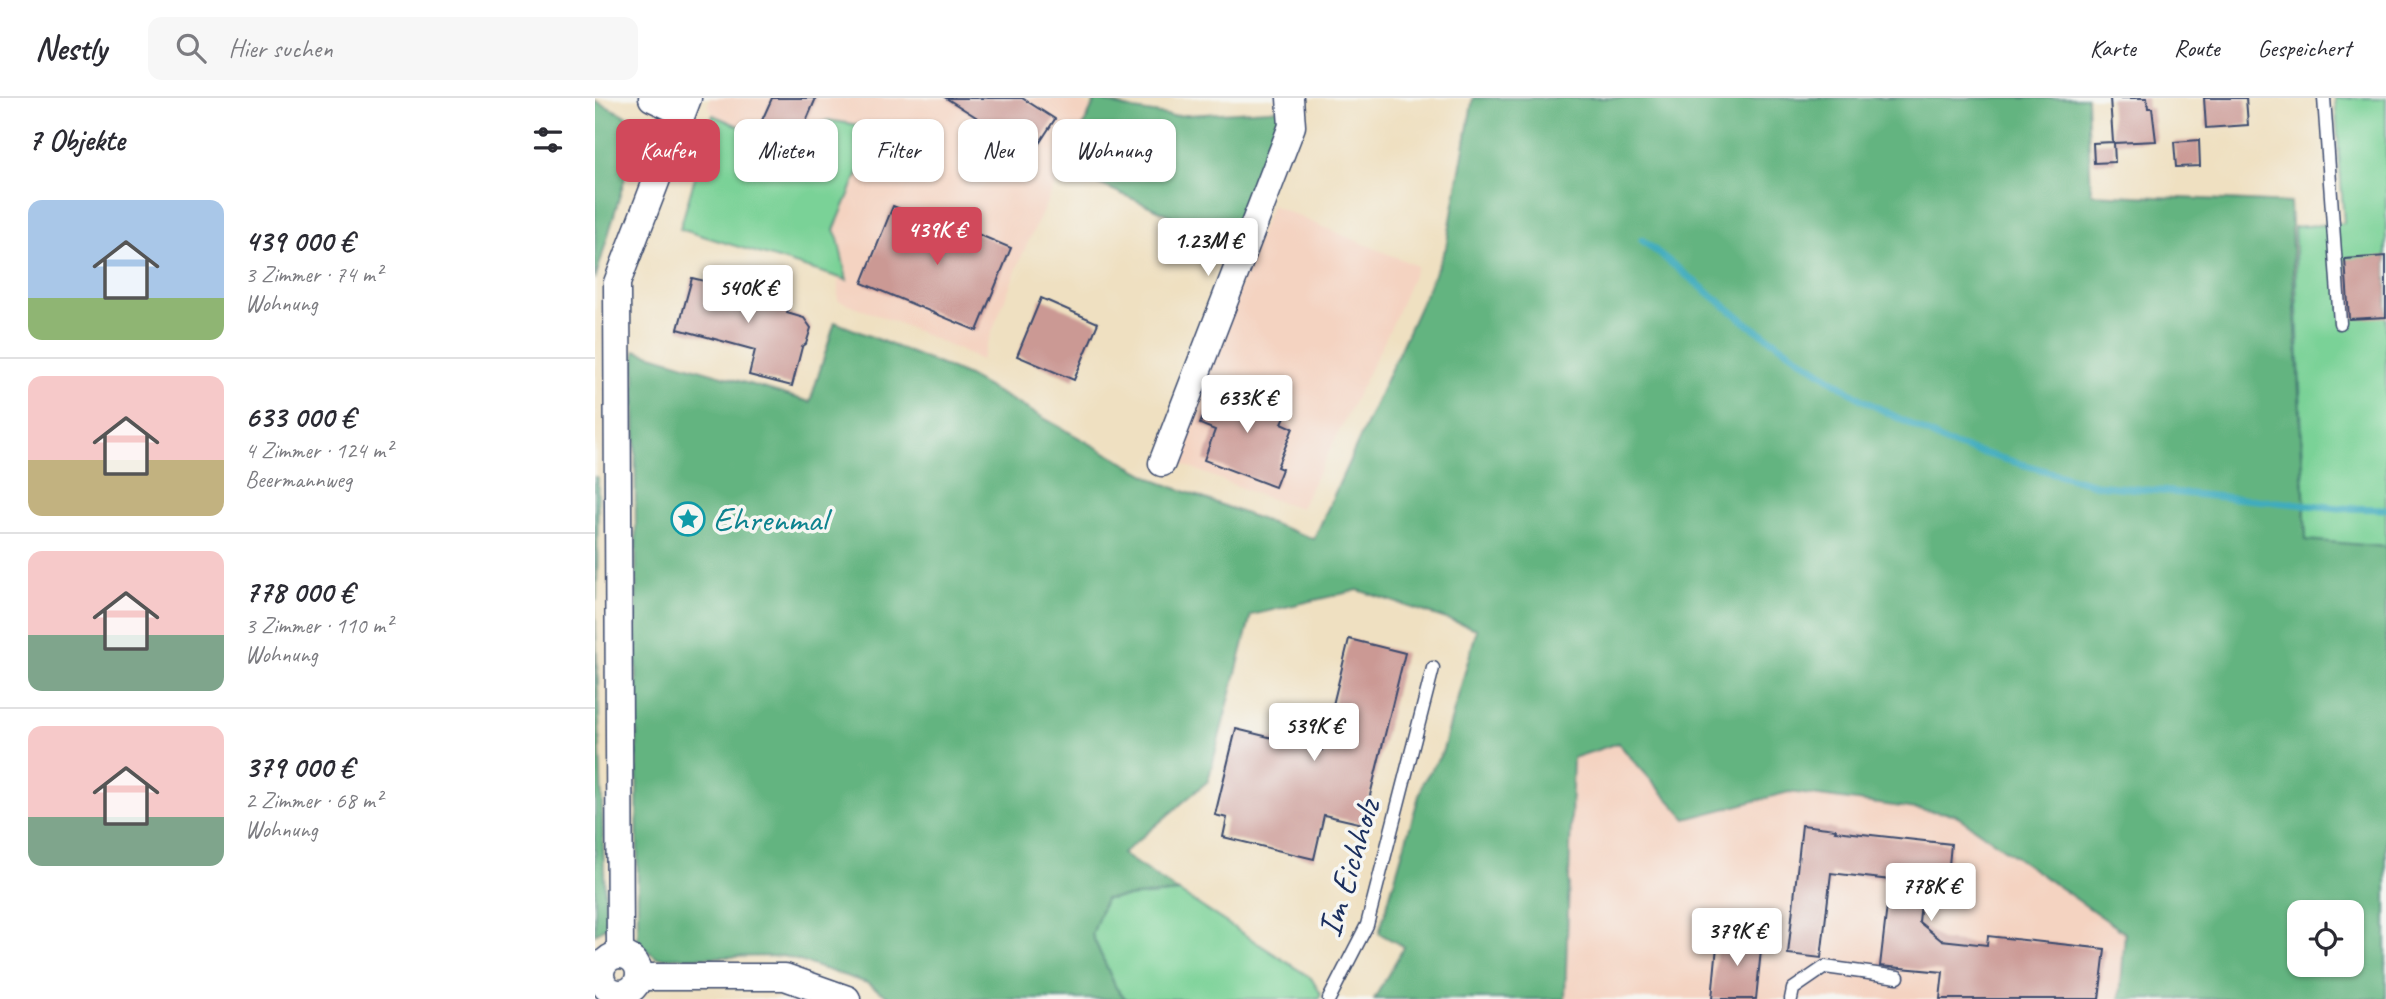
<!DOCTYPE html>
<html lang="de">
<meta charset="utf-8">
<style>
:root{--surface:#fff;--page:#f7f7f7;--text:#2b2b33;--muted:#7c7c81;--line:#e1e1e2;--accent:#d1495b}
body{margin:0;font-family:Caveat,sans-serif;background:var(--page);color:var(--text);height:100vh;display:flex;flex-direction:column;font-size:26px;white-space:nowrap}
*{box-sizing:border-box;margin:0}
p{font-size:23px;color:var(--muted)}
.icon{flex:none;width:38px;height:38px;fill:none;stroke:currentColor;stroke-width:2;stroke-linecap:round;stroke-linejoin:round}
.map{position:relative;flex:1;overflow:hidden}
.sheet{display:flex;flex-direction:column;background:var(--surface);width:595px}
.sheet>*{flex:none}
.banner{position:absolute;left:21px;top:21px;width:665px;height:63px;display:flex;gap:14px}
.fabs{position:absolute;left:1692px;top:802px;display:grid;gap:14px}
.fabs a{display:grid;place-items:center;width:77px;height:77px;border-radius:14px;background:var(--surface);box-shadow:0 2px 5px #0004;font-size:35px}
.price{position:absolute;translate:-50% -60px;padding:0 16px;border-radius:7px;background:#fff;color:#222;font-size:23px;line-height:46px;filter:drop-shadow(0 2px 4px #0008)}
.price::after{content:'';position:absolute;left:50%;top:42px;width:21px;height:16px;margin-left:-10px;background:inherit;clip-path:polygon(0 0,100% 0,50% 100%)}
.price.active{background:var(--accent);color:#fff}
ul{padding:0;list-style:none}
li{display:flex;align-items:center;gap:21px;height:175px;padding:0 28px}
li+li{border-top:2px solid var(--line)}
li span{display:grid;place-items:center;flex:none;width:196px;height:140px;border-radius:14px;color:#555}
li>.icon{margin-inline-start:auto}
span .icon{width:84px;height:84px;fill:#fffc;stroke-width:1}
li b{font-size:30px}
h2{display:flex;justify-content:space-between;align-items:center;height:84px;padding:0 28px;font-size:30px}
.tag{padding:0 24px;border-radius:14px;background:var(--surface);box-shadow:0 2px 5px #0004;font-size:24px;line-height:63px}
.tag.active{background:var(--accent);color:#fff}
header{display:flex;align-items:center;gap:42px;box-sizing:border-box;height:98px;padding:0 35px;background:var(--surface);border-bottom:2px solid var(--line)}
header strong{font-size:33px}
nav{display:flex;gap:38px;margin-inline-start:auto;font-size:24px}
.search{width:490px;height:63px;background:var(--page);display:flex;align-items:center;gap:18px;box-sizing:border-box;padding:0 24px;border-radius:14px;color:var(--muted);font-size:26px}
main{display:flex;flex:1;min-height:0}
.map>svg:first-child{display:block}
</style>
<header>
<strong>Nestly</strong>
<div class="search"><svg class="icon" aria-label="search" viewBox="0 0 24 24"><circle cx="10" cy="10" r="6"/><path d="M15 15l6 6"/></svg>Hier suchen</div>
<nav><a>Karte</a><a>Route</a><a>Gespeichert</a></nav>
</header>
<main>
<section class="sheet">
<h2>7 Objekte<svg class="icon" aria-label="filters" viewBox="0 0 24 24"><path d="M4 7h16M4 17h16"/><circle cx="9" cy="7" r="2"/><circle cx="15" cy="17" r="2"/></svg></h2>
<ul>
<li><span style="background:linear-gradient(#a9c7e8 70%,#8fb573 0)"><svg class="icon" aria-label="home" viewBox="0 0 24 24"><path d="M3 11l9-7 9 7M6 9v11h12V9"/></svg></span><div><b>439 000 €</b><p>3 Zimmer · 74 m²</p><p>Wohnung</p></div></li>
<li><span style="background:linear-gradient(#f6c9c9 60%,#c2b280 0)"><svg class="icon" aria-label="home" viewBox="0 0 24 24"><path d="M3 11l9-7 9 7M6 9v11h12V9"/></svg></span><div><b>633 000 €</b><p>4 Zimmer · 124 m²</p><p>Beermannweg</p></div></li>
<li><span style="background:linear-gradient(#f6c9c9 60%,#7fa58c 0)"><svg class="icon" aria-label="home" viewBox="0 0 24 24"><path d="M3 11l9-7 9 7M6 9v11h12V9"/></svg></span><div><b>778 000 €</b><p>3 Zimmer · 110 m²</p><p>Wohnung</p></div></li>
<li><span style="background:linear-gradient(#f6c9c9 65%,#7fa58c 0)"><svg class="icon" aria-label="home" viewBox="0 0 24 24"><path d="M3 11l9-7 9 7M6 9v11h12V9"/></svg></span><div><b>379 000 €</b><p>2 Zimmer · 68 m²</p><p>Wohnung</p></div></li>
</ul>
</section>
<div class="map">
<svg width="1791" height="901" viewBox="0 0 1791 901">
<rect width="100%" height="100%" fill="#f6f6f2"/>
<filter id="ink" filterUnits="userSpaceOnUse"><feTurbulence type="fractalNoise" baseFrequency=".0143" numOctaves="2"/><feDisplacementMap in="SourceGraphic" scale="14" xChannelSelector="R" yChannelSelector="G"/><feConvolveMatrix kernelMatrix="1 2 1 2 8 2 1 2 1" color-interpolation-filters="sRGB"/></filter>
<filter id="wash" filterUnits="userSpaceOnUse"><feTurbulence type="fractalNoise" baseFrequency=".00686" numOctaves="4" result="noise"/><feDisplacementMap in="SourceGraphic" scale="28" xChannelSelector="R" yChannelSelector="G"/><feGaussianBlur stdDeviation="1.57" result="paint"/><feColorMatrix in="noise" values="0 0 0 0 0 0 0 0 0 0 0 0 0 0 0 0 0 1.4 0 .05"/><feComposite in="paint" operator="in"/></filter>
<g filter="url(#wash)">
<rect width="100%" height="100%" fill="#efe0c1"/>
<g fill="#f4d3c1">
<path d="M 115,0 L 478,0 L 497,9 L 428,155 L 386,262 L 308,227 L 243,202 L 243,180 L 85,131 L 118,17 L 113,6 Z"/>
<path d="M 676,107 L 822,168 L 797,227 L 706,410 L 666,398 L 577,362 Z"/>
<path d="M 1023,645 L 1091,721 L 1194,694 L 1359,716 L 1530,835 L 1525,901 L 970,901 L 978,659 Z"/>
</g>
<g fill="#7ad297" stroke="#4a807a" stroke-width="2">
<path d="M 1740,0 L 1791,0 L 1791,449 L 1711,443 L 1699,129 L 1749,125 Z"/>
<path d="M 118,17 L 206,55 L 217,29 L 233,22 L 282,30 L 239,132 L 243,140 L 252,182 L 85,131 Z"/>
<path d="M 0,379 L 3,380 L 2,502 L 0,502 Z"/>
<path d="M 584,794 L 716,880 L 726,896 L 724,901 L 531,901 L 521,890 L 497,837 L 510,801 Z"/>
</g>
<g fill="#63b480" stroke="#3f726f" stroke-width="2" fill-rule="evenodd">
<path d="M 878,0 L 1492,0 L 1496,96 L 1695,105 L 1711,442 L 1791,449 L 1791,901 L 1525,901 L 1530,835 L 1359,716 L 1194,694 L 1091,721 L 1023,645 L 978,660 L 970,901 L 779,901 L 809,849 L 784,835 L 828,684 L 847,655 L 882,531 L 763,492 L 656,517 L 613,683 L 527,756 L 584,794 L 510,801 L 497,837 L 521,890 L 531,901 L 297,901 L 272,885 L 189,858 L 62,860 L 43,845 L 40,252 L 215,304 L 240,224 L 371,277 L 564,384 L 719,441 L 851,150 ZM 1704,814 L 1757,814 L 1757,866 L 1704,866 Z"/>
<path d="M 501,1 L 539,12 L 578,18 L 688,11 L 686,35 L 642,147 L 468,70 Z"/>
<path d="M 0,3 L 46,25 L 0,182 Z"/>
<path d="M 0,502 L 11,829 L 0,836 Z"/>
</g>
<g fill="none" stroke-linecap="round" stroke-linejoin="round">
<path stroke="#3facbd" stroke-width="7" d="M 1047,142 L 1153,226 L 1266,301 L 1352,345 L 1501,387 L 1745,410 L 1791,411"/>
</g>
<g id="blocks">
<g fill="#cb9994">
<path d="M 177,0 L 221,0 L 202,45 L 164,29 Z"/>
<path d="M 351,0 L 427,0 L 460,21 L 438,55 Z"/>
<path d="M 1515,0 L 1552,0 L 1553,10 L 1557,10 L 1561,43 L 1519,45 L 1520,64 L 1499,65 L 1498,45 L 1518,44 Z"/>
<path d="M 1609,0 L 1651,0 L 1653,27 L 1611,30 Z"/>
<path d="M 1604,42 L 1605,68 L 1581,69 L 1579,44 Z"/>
<path d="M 298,108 L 338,125 L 340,118 L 416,150 L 382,233 L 267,185 Z"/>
<path d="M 1791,158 L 1791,219 L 1754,221 L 1750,161 Z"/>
<path d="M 97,180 L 122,186 L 123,181 L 135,184 L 136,182 L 160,189 L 171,193 L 170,199 L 195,205 L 192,215 L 209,220 L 216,230 L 211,246 L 207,249 L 197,288 L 154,277 L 160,252 L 83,231 Z"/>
<path d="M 446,200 L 503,225 L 479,282 L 422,258 Z"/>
<path d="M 650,288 L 668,296 L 665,303 L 692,314 L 687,325 L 698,330 L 682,369 L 687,371 L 680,389 L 609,362 L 620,332 L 605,326 L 616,298 L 626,302 L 631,290 L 647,297 Z"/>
<path d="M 754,541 L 810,555 L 768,726 L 729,717 L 719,761 L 628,739 L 632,720 L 620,717 L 641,631 L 727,652 Z"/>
<path d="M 1207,727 L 1241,731 L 1240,733 L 1356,746 L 1352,788 L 1328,785 L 1324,824 L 1346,842 L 1392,847 L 1393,838 L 1510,851 L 1504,901 L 1345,901 L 1348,874 L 1285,868 L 1295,782 L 1236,775 L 1226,860 L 1193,856 Z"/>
<path d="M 1123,837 L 1167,842 L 1161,901 L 1117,901 Z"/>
</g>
</g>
</g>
<g filter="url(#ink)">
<use href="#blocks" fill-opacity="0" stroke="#3b4a6d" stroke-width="2"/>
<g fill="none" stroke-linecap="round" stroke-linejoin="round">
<defs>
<g id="service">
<path d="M 1729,0 L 1745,225"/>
<path d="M 734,901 L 772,827 L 838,570"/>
<path d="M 1196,901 L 1198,891 L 1230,869 L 1303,879"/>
</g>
<g id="minor">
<path d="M 57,0 L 87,14"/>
<path d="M 567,365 L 697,28 L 695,0"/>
<path d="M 25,857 L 22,185 L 93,0"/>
<circle cx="25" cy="876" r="19"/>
<path d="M 44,879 L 190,879 L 252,901"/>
</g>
</defs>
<use href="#service" stroke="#3b4a6d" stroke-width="15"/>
<use href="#minor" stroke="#3b4a6d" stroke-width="29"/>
<use href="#service" stroke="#fff" stroke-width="12"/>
<use href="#minor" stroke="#fff" stroke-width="26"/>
</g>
</g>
<defs>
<symbol id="sight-ring" viewBox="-11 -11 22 22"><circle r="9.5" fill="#f6f6f2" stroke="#0f9aa8" stroke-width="1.5"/><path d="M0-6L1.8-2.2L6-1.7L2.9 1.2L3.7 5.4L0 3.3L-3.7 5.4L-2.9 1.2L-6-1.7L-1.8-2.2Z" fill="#0f9aa8"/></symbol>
</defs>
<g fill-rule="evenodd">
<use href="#sight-ring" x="74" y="402" width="38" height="38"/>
</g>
<g text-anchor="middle" stroke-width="7" stroke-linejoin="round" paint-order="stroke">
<g font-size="35" fill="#0d838f" stroke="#f6f6f2" text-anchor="start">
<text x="118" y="433">Ehrenmal</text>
</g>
<g font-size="35" fill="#1b2f5e" stroke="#f6f6f2">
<text transform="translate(753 770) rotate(-73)" y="12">Im Eichholz</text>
</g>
</g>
</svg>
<div class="fabs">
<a><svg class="icon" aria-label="locate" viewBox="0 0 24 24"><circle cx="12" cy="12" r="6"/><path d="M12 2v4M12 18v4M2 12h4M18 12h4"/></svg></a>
</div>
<b class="price active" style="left:342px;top:169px">439K €</b>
<b class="price" style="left:613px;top:180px">1.23M €</b>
<b class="price" style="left:153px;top:227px">540K €</b>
<b class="price" style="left:652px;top:337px">633K €</b>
<b class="price" style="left:719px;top:665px">539K €</b>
<b class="price" style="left:1336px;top:825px">778K €</b>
<b class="price" style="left:1142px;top:870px">379K €</b>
<div class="banner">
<a class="tag active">Kaufen</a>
<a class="tag">Mieten</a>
<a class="tag">Filter</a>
<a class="tag">Neu</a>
<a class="tag">Wohnung</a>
</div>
</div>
</main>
